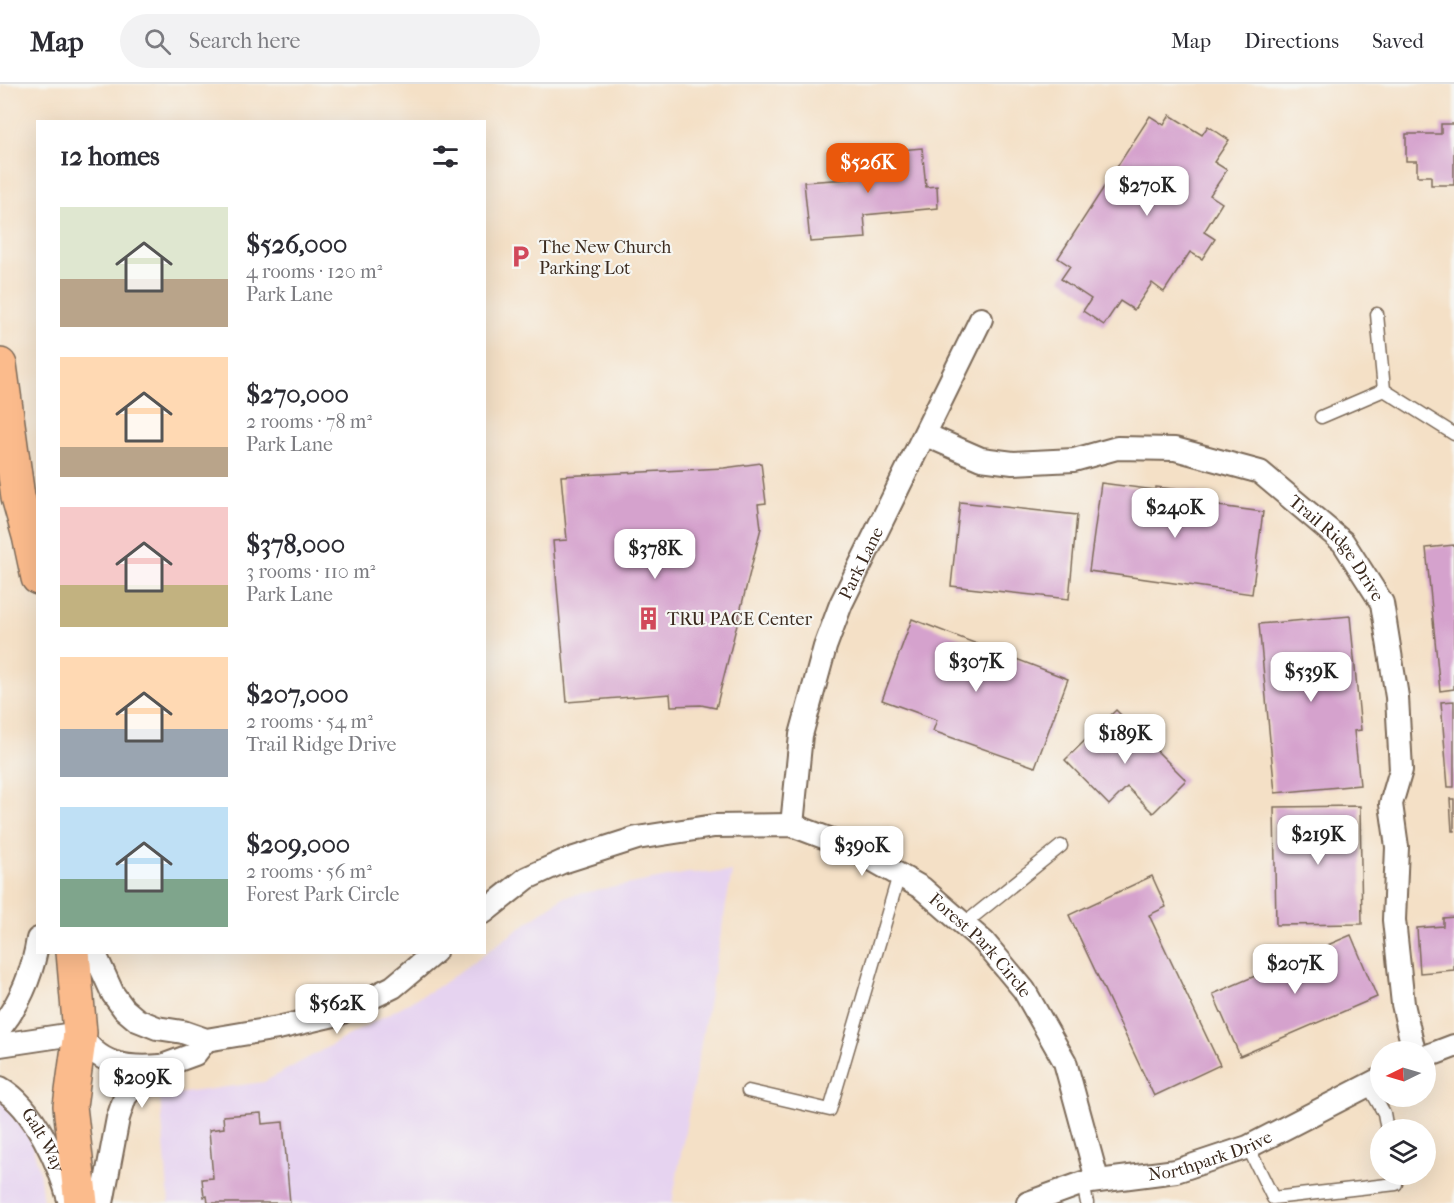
<!DOCTYPE html>
<meta charset="utf-8">
<style>
:root{--surface:#fff;--page:#f2f2f3;--text:#2b2b33;--muted:#7c7c81;--line:#e1e1e2;--accent:#ea580c}
body{margin:0;font-family:"IM FELL French Canon",serif;background:var(--page);color:var(--text);height:100vh;display:flex;flex-direction:column;font-size:22px;white-space:nowrap}
*{box-sizing:border-box;margin:0}
p{font-size:20px;color:var(--muted)}
.icon{flex:none;width:33px;height:33px;fill:none;stroke:currentColor;stroke-width:2;stroke-linecap:round;stroke-linejoin:round}
.map{position:relative;flex:1;overflow:hidden}
.details{position:absolute;left:36px;top:36px;width:450px;height:834px;display:flex;flex-direction:column;background:var(--surface);border-radius:0px;box-shadow:0 6px 24px #0002}
.details>*{flex:none}
.needle{width:39px;rotate:265deg}
.tools{position:absolute;left:1370px;top:957px;display:grid;gap:12px}
.tools a{display:grid;place-items:center;width:66px;height:66px;border-radius:50%;background:var(--surface);box-shadow:0 6px 24px #0002;font-size:30px}
.price{position:absolute;translate:-50% -51px;padding:0 14px;border-radius:12px;background:#fff;color:#222;font-size:20px;line-height:39px;filter:drop-shadow(0 2px 3px #0008)}
.price::after{content:'';position:absolute;left:50%;top:36px;width:18px;height:14px;margin-left:-9px;background:inherit;clip-path:polygon(0 0,100% 0,50% 100%)}
.price.selected{background:var(--accent);color:#fff}
ul{padding:0;list-style:none}
li{display:flex;align-items:center;gap:18px;height:150px;padding:0 24px}
li span{display:grid;place-items:center;flex:none;width:168px;height:120px;border-radius:0px;color:#555}
li>.icon{margin-inline-start:auto}
span .icon{width:72px;height:72px;fill:#fffc;stroke-width:1}
li b{font-size:26px}
h2{display:flex;justify-content:space-between;align-items:center;height:72px;padding:0 24px;font-size:26px}
header{display:flex;align-items:center;gap:36px;box-sizing:border-box;height:84px;padding:0 30px;background:var(--surface);border-bottom:2px solid var(--line)}
header strong{font-size:28px}
nav{display:flex;gap:33px;margin-inline-start:auto;font-size:21px}
.search{width:420px;height:54px;background:var(--page);display:flex;align-items:center;gap:15px;box-sizing:border-box;padding:0 21px;border-radius:33px;color:var(--muted);font-size:22px}
.map>svg:first-child{display:block}
</style>
<header>
<strong>Map</strong>
<div class="search"><svg class="icon" aria-label="search" viewBox="0 0 24 24"><circle cx="10" cy="10" r="6"/><path d="M15 15l6 6"/></svg>Search here</div>
<nav><a>Map</a><a>Directions</a><a>Saved</a></nav>
</header>
<div class="map">
<svg width="1454" height="1119" viewBox="0 0 1454 1119">
<rect width="100%" height="100%" fill="#f6f6f2"/>
<filter id="ink" filterUnits="userSpaceOnUse"><feTurbulence type="fractalNoise" baseFrequency=".0167" numOctaves="2"/><feDisplacementMap in="SourceGraphic" scale="12" xChannelSelector="R" yChannelSelector="G"/><feConvolveMatrix kernelMatrix="1 2 1 2 8 2 1 2 1" color-interpolation-filters="sRGB"/></filter>
<filter id="wash" filterUnits="userSpaceOnUse"><feTurbulence type="fractalNoise" baseFrequency=".008" numOctaves="4" result="noise"/><feDisplacementMap in="SourceGraphic" scale="24" xChannelSelector="R" yChannelSelector="G"/><feGaussianBlur stdDeviation="1.35" result="paint"/><feColorMatrix in="noise" values="0 0 0 0 0 0 0 0 0 0 0 0 0 0 0 0 0 1.4 0 .05"/><feComposite in="paint" operator="in"/></filter>
<g filter="url(#wash)">
<rect width="100%" height="100%" fill="#f4e0c6"/>
<g fill="#e6d3f0">
<path d="M 732,788 L 672,1119 L 169,1119 L 160,1012 L 264,998 L 441,901 L 563,813 L 688,789 Z"/>
<path d="M 0,1014 L 28,1046 L 39,1085 L 43,1119 L 0,1119 Z"/>
</g>
<g id="blocks">
<g fill="#d5a2cd">
<path d="M 1170,31 L 1202,51 L 1208,42 L 1229,56 L 1214,78 L 1227,86 L 1210,111 L 1222,119 L 1204,148 L 1215,155 L 1202,175 L 1190,168 L 1164,208 L 1152,199 L 1134,226 L 1120,217 L 1104,241 L 1083,227 L 1091,215 L 1061,195 L 1070,182 L 1058,174 L 1150,32 L 1164,41 Z"/>
<path d="M 1441,40 L 1454,40 L 1454,101 L 1431,101 L 1431,92 L 1417,92 L 1417,77 L 1406,77 L 1406,50 L 1441,50 Z"/>
<path d="M 922,64 L 926,103 L 937,102 L 938,124 L 864,131 L 866,154 L 810,158 L 804,98 L 848,95 L 846,71 Z"/>
<path d="M 761,379 L 766,419 L 758,420 L 761,444 L 716,624 L 701,621 L 671,622 L 670,610 L 567,618 L 553,457 L 567,456 L 561,392 L 724,384 Z"/>
<path d="M 1101,399 L 1155,406 L 1156,403 L 1198,408 L 1197,419 L 1263,428 L 1252,510 L 1089,487 Z"/>
<path d="M 960,418 L 1077,431 L 1069,515 L 951,502 Z"/>
<path d="M 1454,461 L 1454,605 L 1440,607 L 1426,464 Z"/>
<path d="M 1350,532 L 1361,646 L 1354,647 L 1360,701 L 1275,709 L 1259,540 Z"/>
<path d="M 912,535 L 1068,595 L 1035,683 L 933,647 L 937,636 L 882,616 Z"/>
<path d="M 1454,617 L 1454,703 L 1448,703 L 1441,618 Z"/>
<path d="M 1116,626 L 1186,696 L 1153,729 L 1127,703 L 1109,721 L 1065,676 Z"/>
<path d="M 1450,715 L 1454,715 L 1454,747 L 1452,747 Z"/>
<path d="M 1360,722 L 1362,840 L 1276,841 L 1274,723 Z"/>
<path d="M 1152,792 L 1166,823 L 1149,831 L 1220,981 L 1154,1012 L 1069,831 Z"/>
<path d="M 1454,833 L 1454,886 L 1420,889 L 1417,844 L 1443,842 L 1443,834 Z"/>
<path d="M 1351,851 L 1377,913 L 1240,972 L 1213,910 Z"/>
<path d="M 261,1029 L 262,1040 L 283,1038 L 290,1119 L 208,1119 L 207,1112 L 204,1113 L 202,1095 L 213,1094 L 209,1046 L 224,1044 L 223,1032 Z"/>
</g>
</g>
</g>
<g filter="url(#ink)">
<use href="#blocks" fill-opacity="0" stroke="#7c6a59" stroke-width="1.5"/>
<g fill="none" stroke-linecap="round" stroke-linejoin="round">
<defs>
<g id="service">
<path d="M 1377,230 L 1384,306"/>
<path d="M 1384,306 L 1454,350"/>
<path d="M 1321,333 L 1384,306"/>
<path d="M 964,840 L 1061,762"/>
<path d="M 1368,1001 L 1384,1029 L 1387,1046"/>
<path d="M 748,1007 L 830,1026 L 899,791"/>
<path d="M 1248,1063 L 1273,1114 L 1396,1100 L 1394,1090"/>
<path d="M 1083,1099 L 1087,1119"/>
</g>
<g id="minor">
<path id="s1" d="M 926,351 L 981,375 L 1013,379 L 1074,376 L 1117,364 L 1175,365 L 1260,388 L 1343,458 L 1382,519 L 1397,613 L 1401,686 L 1391,720 L 1397,763 L 1394,836 L 1403,920 L 1414,968"/>
<path id="s2" d="M 792,741 L 801,651 L 825,563 L 841,520 L 981,235"/>
<path id="s3" d="M 484,828 L 527,794 L 562,778 L 637,754 L 714,742 L 792,741 L 850,763 L 922,804 L 984,858 L 1024,906 L 1065,978 L 1097,1095"/>
<path d="M 94,868 L 113,910 L 124,925 L 137,936 L 157,944 L 183,948 L 206,956 L 278,944 L 338,930 L 393,903 L 435,868"/>
<path d="M 0,944 C 21,918 33,888 38,855"/>
<path d="M 0,961 L 80,949 C 97,981 127,985 161,982"/>
<path d="M 1425,973 L 1454,962"/>
<path id="s4" d="M 0,1004 C 35,1023 60,1082 70,1119"/>
<path d="M 102,1119 L 118,1034 L 125,1013 L 139,996 L 149,989 L 162,982 L 195,970 L 206,956"/>
<path id="s5" d="M 1028,1119 L 1083,1099 L 1176,1087 L 1248,1063 L 1380,995"/>
</g>
<g id="primary">
<path d="M 0,281 L 18,413 L 29,452 L 38,494"/>
<path d="M 73,868 L 80,949 L 70,1022 L 81,1119"/>
</g>
</defs>
<use href="#service" stroke="#7c6a59" stroke-width="15"/>
<use href="#minor" stroke="#7c6a59" stroke-width="26"/>
<use href="#primary" stroke="#7c6a59" stroke-width="36"/>
<use href="#service" stroke="#fff" stroke-width="12"/>
<use href="#minor" stroke="#fff" stroke-width="22"/>
<use href="#primary" stroke="#fbbb8c" stroke-width="33"/>
</g>
</g>
<defs>
<symbol id="parking-bare" viewBox="-9 -9 18 18"><path d="M-3.5-5.5H1a3.5 3.5 0 0 1 0 7H-1V5.5H-3.5ZM-1-3.4V-.6H.8a1.4 1.4 0 0 0 0-2.8Z" fill="#d1495b" stroke="#f6f6f2" stroke-width="2.5" paint-order="stroke"/></symbol>
<symbol id="building-bare" viewBox="-9 -9 18 18"><path d="M-4-6H4V6H1V3H-1V6H-4ZM-2.5-4.3h1.7v1.8h-1.7ZM.8-4.3h1.7v1.8H.8ZM-2.5-1h1.7V.8h-1.7ZM.8-1h1.7V.8H.8Z" fill="#d1495b" stroke="#f6f6f2" stroke-width="2.5" paint-order="stroke"/></symbol>
</defs>
<g fill-rule="evenodd">
<use href="#parking-bare" x="504" y="156" width="33" height="33"/>
<use href="#building-bare" x="632" y="518" width="33" height="33"/>
</g>
<g text-anchor="middle" stroke-width="4.5" stroke-linejoin="round" paint-order="stroke">
<g font-size="18" fill="#3b2a1e" stroke="#f6f6f2" text-anchor="start">
<text x="539" y="169">The New Church<tspan x="539" dy="21">Parking Lot</tspan></text>
<text x="667" y="541">TRU PACE Center</text>
</g>
<g font-size="18" fill="#3b2a1e" stroke="#f6f6f2">
<text dy="6" stroke="none"><textPath href="#s1" startOffset="453">Trail Ridge Drive</textPath></text>
<text dy="6" stroke="none"><textPath href="#s2" startOffset="273">Park Lane</textPath></text>
<text dy="6" stroke="none"><textPath href="#s3" startOffset="555">Forest Park Circle</textPath></text>
<text dy="6" stroke="none"><textPath href="#s4" startOffset="69">Galt Way</textPath></text>
<text dy="6" stroke="none"><textPath href="#s5" startOffset="189">Northpark Drive</textPath></text>
</g>
</g>
</svg>
<div class="tools">
<a><svg class="needle" viewBox="-14 -14 28 28"><path d="M0-13l5 13h-10z" fill="#e53935"/><path d="M0 13l5-13h-10z" fill="#7c7c81"/></svg></a>
<a><svg class="icon" aria-label="layers" viewBox="0 0 24 24"><path d="M12 4l9 5-9 5-9-5zM3 14l9 5 9-5"/></svg></a>
</div>
<b class="price selected" style="left:868px;top:110px">$526K</b>
<b class="price" style="left:1147px;top:133px">$270K</b>
<b class="price" style="left:1175px;top:455px">$240K</b>
<b class="price" style="left:655px;top:496px">$378K</b>
<b class="price" style="left:976px;top:609px">$307K</b>
<b class="price" style="left:1311px;top:619px">$539K</b>
<b class="price" style="left:1125px;top:681px">$189K</b>
<b class="price" style="left:1318px;top:782px">$219K</b>
<b class="price" style="left:862px;top:793px">$390K</b>
<b class="price" style="left:1295px;top:911px">$207K</b>
<b class="price" style="left:337px;top:951px">$562K</b>
<b class="price" style="left:142px;top:1025px">$209K</b>
<section class="details">
<h2>12 homes<svg class="icon" aria-label="filters" viewBox="0 0 24 24"><path d="M4 7h16M4 17h16"/><circle cx="9" cy="7" r="2"/><circle cx="15" cy="17" r="2"/></svg></h2>
<ul>
<li><span style="background:linear-gradient(#dfe7d0 60%,#b9a48a 0)"><svg class="icon" aria-label="home" viewBox="0 0 24 24"><path d="M3 11l9-7 9 7M6 9v11h12V9"/></svg></span><div><b>$526,000</b><p>4 rooms · 120 m²</p><p>Park Lane</p></div></li>
<li><span style="background:linear-gradient(#ffd9b3 75%,#b9a48a 0)"><svg class="icon" aria-label="home" viewBox="0 0 24 24"><path d="M3 11l9-7 9 7M6 9v11h12V9"/></svg></span><div><b>$270,000</b><p>2 rooms · 78 m²</p><p>Park Lane</p></div></li>
<li><span style="background:linear-gradient(#f6c9c9 65%,#c2b280 0)"><svg class="icon" aria-label="home" viewBox="0 0 24 24"><path d="M3 11l9-7 9 7M6 9v11h12V9"/></svg></span><div><b>$378,000</b><p>3 rooms · 110 m²</p><p>Park Lane</p></div></li>
<li><span style="background:linear-gradient(#ffd9b3 60%,#9aa5b1 0)"><svg class="icon" aria-label="home" viewBox="0 0 24 24"><path d="M3 11l9-7 9 7M6 9v11h12V9"/></svg></span><div><b>$207,000</b><p>2 rooms · 54 m²</p><p>Trail Ridge Drive</p></div></li>
<li><span style="background:linear-gradient(#bfe0f5 60%,#7fa58c 0)"><svg class="icon" aria-label="home" viewBox="0 0 24 24"><path d="M3 11l9-7 9 7M6 9v11h12V9"/></svg></span><div><b>$209,000</b><p>2 rooms · 56 m²</p><p>Forest Park Circle</p></div></li>
</ul>
</section>
</div>
